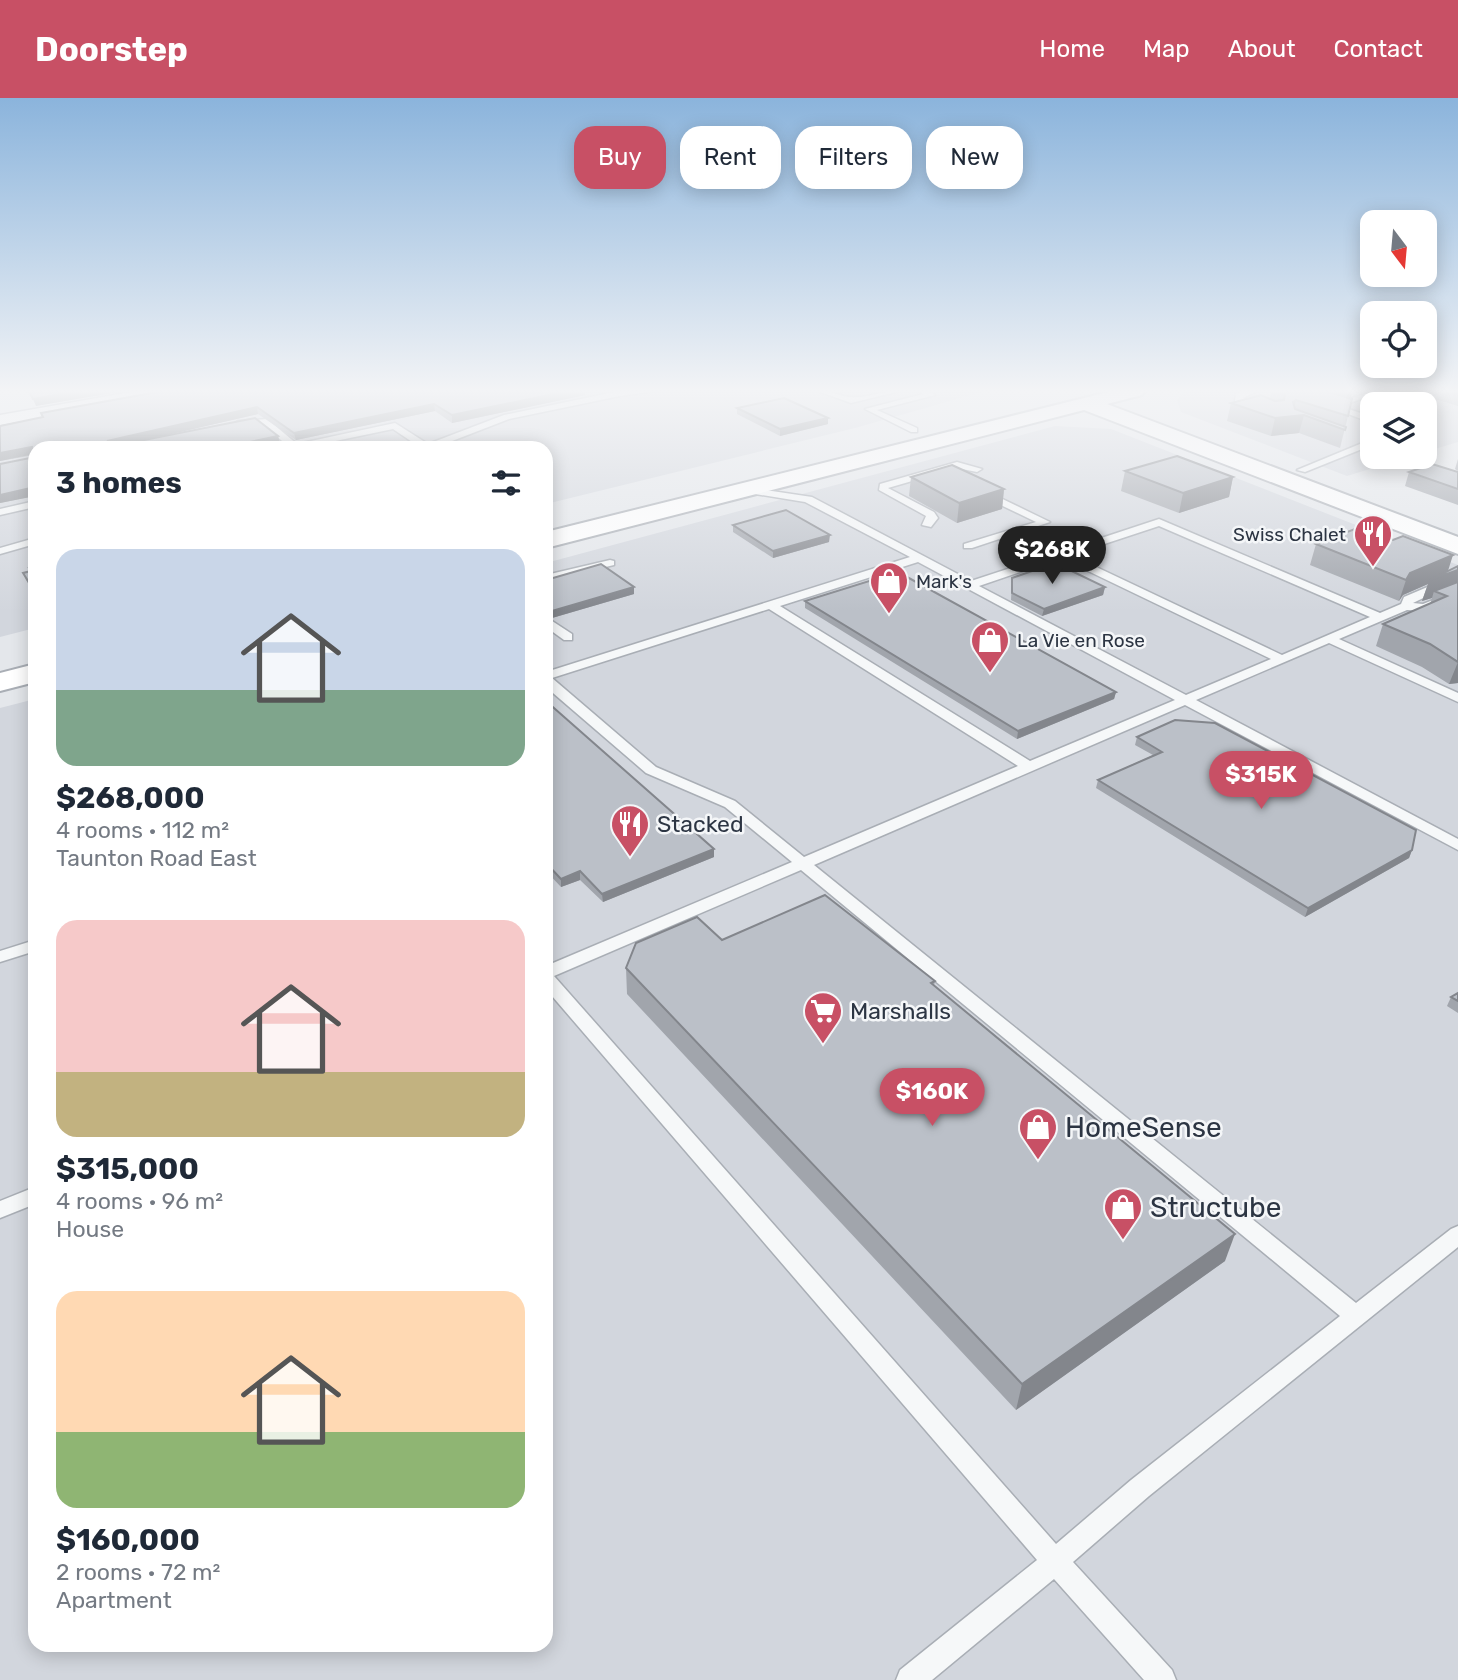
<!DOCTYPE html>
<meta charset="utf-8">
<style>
:root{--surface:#fff;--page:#f2f2f3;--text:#1f2937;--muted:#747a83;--accent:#c85065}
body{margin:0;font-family:Rubik,sans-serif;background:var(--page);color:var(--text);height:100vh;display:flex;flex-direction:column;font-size:26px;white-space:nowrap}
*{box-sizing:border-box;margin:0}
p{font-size:23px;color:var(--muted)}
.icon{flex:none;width:38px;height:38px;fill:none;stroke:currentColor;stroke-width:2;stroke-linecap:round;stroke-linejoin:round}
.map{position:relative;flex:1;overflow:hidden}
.details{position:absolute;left:28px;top:343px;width:525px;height:1211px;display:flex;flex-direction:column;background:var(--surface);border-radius:21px;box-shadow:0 4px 18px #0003}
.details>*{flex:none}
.hud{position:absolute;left:574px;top:28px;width:665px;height:63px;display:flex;gap:14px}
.needle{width:46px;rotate:164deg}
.tools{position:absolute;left:1360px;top:112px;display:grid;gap:14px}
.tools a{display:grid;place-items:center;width:77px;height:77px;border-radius:14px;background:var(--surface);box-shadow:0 4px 18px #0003;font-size:35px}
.price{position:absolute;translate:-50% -60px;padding:0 16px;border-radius:24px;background:var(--accent);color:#fff;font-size:23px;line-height:46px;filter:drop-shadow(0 2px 4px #0008)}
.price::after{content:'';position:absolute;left:50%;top:42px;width:21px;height:16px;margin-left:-10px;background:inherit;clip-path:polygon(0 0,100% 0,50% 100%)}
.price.on{background:#222;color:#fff}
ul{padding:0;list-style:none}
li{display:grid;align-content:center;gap:14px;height:371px;padding:0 28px}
li span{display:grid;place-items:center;height:217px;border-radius:21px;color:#555}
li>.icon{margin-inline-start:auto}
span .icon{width:126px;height:126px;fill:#fffc;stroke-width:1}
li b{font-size:30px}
h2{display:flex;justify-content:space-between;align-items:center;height:84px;padding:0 28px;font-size:30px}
.pill{padding:0 24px;border-radius:21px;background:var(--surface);box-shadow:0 4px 18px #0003;font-size:24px;line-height:63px}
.pill.on{background:var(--accent);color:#fff}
header{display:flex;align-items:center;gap:42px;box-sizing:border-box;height:98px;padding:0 35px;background:var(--accent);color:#fff}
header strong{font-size:33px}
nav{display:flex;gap:38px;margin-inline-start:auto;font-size:24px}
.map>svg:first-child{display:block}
</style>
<header>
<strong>Doorstep</strong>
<nav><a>Home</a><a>Map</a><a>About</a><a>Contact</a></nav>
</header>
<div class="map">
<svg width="1458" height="1582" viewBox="0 0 1458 1582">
<rect width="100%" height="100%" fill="#e4e7eb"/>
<g fill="#d2d6dd">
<path d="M 359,293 L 985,293 L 855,330 L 546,406 L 546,350 L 55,350 Z"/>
<path d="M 1184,293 L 1458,293 L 1458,344 L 1425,354 L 1424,306 L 1372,306 L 1372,359 L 1409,359 L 1347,378 L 1181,314 L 1177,302 Z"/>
<path d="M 1055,328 L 1111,331 L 1458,467 L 1458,1582 L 0,1582 L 0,610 L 35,601 L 35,1547 L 546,1547 L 546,465 Z"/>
<path d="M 35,354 L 35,530 L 0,539 L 0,360 Z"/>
</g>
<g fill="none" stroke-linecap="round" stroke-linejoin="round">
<defs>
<g id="service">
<path d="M 619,293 L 655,293 L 620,298 L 509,321 L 434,350 L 421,350 L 393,331 L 302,350 L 284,350 L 288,348 L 262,326 L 238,329 L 234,326 L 238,323 L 267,321 L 297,346 L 395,325 L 428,346 L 504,317 Z"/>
<path d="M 818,293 C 830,292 839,298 850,299 C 866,301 884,292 900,293 L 851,305 Z"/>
<path d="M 918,293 L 928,293 L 935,297 L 877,312 L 917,330 L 917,334 L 911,334 L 865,311 L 923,296 Z"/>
<path d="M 1245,293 L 1257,293 L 1243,300 L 1262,308 L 1262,312 L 1235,303 L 1236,295 Z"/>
<path d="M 1374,293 L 1386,293 L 1340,308 L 1372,319 L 1372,325 L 1327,308 Z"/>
<path d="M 1372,341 L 1372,347 L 1305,374 L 1297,372 Z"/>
<path d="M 957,364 L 982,371 L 977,374 L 957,370 L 888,390 L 934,414 L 938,420 L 931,429 L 922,427 L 926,418 L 879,392 L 880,386 Z"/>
<path d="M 746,389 L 812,399 L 971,483 L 1159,421 L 1380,515 L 1401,506 L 1404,499 L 1458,476 L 1458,483 L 1413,505 L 1423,506 L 1458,492 L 1458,499 L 1424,513 L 1407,512 L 1339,541 L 1458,595 L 1458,604 L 1329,545 L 1196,602 L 1458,741 L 1458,752 L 1185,607 L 814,767 L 1356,1205 L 1451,1131 L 1458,1128 L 1458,1149 L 1149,1398 L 1073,1464 L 1172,1572 L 1176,1582 L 1144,1582 L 1054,1481 L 932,1582 L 896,1582 L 900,1572 L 1037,1462 L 546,891 L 546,868 L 792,764 L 725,709 L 646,675 L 546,589 L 546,574 L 910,459 L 805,404 L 743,394 L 741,392 ZM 1159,428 L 1370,519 L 1282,557 L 1071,457 ZM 1061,460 L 1271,561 L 1186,597 L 979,488 ZM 918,464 L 1175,602 L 1030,663 L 780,508 ZM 769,511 L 1018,668 L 804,759 L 735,703 L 656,669 L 552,580 ZM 801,772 L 1340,1218 L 1131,1382 L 1056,1446 L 554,878 Z"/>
<path d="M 980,393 L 986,393 L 1050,424 L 972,450 L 964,450 L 964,446 L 1036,424 L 980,397 Z"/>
<path d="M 35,403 L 35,409 L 0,417 L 0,411 Z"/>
<path d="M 35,440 L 35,446 L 0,456 L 0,450 Z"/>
<path d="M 610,462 L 614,463 L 614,467 L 546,483 L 546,477 Z"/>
<path d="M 546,519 L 572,536 L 572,542 L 564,542 L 546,529 Z"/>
<path d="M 35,842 L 35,853 L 0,864 L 0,853 Z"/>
<path d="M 35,1089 L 35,1106 L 0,1120 L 0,1103 Z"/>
</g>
<path id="minor" d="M 137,293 L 172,293 L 164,298 L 0,327 L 0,317 Z"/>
<g id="secondary">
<path d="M 1112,293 L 1145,293 L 1142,297 L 1107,306 L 1458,439 L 1458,456 L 1084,312 L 546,450 L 546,434 Z"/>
<path d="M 35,566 L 35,584 L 0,593 L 0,575 Z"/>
</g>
</defs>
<use href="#service" stroke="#a9aeb5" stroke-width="3"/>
<use href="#minor" stroke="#a9aeb5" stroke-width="3"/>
<use href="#secondary" stroke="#a9aeb5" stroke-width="4"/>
<use href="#service" fill="#f6f8f9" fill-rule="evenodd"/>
<use href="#minor" fill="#f6f8f9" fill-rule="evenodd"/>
<use href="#secondary" fill="#fff" fill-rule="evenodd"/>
</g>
<g fill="#a1a5ac">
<path d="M 163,293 L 584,293 L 585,297 L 452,325 L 435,313 L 296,342 L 258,316 L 153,340 L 255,320 L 278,338 L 280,346 L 260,350 L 35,350 L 35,398 L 0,405 L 0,366 L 35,359 L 34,357 L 0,363 L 0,328 L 42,320 L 41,315 Z"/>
<path d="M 1272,293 L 1352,293 L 1351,299 L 1347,300 L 1348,318 L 1340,350 L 1299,335 L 1271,338 L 1227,323 L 1231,305 L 1270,300 Z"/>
<path d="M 1413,293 L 1458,293 L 1458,308 L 1412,294 Z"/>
<path d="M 737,310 L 828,320 L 828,326 L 780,338 L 737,316 Z"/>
<path d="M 1458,361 L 1458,373 L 1455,371 Z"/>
<path d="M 1125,373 L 1233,379 L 1229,399 L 1179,415 L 1121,393 Z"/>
<path d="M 1409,374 L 1458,374 L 1458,407 L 1405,388 Z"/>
<path d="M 911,379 L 1004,391 L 1002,411 L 957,425 L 909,398 Z"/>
<path d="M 733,427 L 829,444 L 773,460 L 733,434 Z"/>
<path d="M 1316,446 L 1448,473 L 1458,468 L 1458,585 L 1449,586 L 1422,569 L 1376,548 L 1383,526 L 1430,506 L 1432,500 L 1422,503 L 1428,486 L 1403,497 L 1399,503 L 1310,467 Z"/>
<path d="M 35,469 L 35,497 L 26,482 L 23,475 L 30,474 L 29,470 Z"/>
<path d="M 1012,480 L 1105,489 L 1103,497 L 1042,518 L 1011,502 Z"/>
<path d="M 546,482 L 634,489 L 634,496 L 552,520 L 546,515 Z"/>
<path d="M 805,503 L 1116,594 L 1114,601 L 1017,641 L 805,510 Z"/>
<path d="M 546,603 L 714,751 L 714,759 L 603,804 L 580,782 L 561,789 L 546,773 Z"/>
<path d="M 1137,639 L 1412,752 L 1409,760 L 1305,819 L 1096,690 L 1098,682 L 1153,657 L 1135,647 Z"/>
<path d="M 722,842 L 935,883 L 934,888 L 1225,1163 L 1016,1312 L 627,896 L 626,870 Z"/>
<path d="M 1458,895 L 1458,915 L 1447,908 L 1451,899 Z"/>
</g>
<g fill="#83868c">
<path d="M 81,293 L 124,293 L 36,308 L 33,301 Z"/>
<path d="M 569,293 L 584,293 L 585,297 L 452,325 L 452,317 Z"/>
<path d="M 1352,293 L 1351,299 L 1337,302 L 1339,296 Z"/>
<path d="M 1296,302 L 1292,318 L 1304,317 L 1299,335 L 1271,338 L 1275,320 Z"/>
<path d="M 434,306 L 435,313 L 296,342 L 294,335 Z"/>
<path d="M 257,309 L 258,316 L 111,350 L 107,343 Z"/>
<path d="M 828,320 L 828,326 L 780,338 L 780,331 Z"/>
<path d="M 278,338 L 280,346 L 260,350 L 222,350 Z"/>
<path d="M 32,349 L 34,356 L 0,363 L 0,355 Z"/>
<path d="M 1233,379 L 1229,399 L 1179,415 L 1183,395 Z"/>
<path d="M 35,389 L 35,398 L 0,405 L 0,397 Z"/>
<path d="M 1004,391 L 1002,411 L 957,425 L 959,405 Z"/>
<path d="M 830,437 L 829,444 L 773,460 L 773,453 Z"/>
<path d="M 1453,457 L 1447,476 L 1458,472 L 1458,490 L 1434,493 L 1432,500 L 1422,503 L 1428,486 L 1403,497 L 1399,503 L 1406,482 L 1410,475 Z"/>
<path d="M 634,489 L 634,496 L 552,520 L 552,513 Z"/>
<path d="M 1105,489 L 1103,497 L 1042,518 L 1044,511 Z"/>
<path d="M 1458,564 L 1458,585 L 1449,586 Z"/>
<path d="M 1116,594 L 1114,601 L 1017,641 L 1018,633 Z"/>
<path d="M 714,751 L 714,759 L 603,804 L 602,796 Z"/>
<path d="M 1412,752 L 1409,760 L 1305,819 L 1308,810 Z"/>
<path d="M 580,773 L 580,782 L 561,789 L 561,781 Z"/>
<path d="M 1235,1136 L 1225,1163 L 1016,1312 L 1022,1286 Z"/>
</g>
<g fill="#bbc0c8" stroke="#83868c" stroke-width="2">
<path d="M 29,293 L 81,293 L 33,301 Z"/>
<path d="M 163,293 L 569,293 L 452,317 L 434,306 L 294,335 L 257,309 L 107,343 L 129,345 L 255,320 L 278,338 L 222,350 L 35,350 L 35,389 L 0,397 L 0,366 L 35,359 L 32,349 L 0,355 L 0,328 L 43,319 L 41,315 Z"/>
<path d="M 1282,293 L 1327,293 L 1352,301 L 1348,318 L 1296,302 L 1293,304 L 1295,311 L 1346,329 L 1345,332 L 1304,317 L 1275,320 L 1231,305 L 1261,297 L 1275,303 L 1284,302 L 1285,295 Z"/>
<path d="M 1327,293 L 1352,293 L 1339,296 Z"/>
<path d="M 784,300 L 828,320 L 780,331 L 737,310 Z"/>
<path d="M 1177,358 L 1233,379 L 1183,395 L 1125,373 Z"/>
<path d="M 1432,366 L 1458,374 L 1458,391 L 1409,374 Z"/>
<path d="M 952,367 L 1004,391 L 959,405 L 911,379 Z"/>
<path d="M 786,412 L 830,437 L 773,453 L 733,427 Z"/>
<path d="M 1360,429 L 1393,442 L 1403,438 L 1453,457 L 1410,475 L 1406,482 L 1316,446 Z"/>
<path d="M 1055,465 L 1105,489 L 1044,511 L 1012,495 L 1012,480 Z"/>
<path d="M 601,466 L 634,489 L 552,513 L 546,508 L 546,482 Z"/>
<path d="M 1458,468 L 1458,472 L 1430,482 Z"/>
<path d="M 35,469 L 35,494 L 23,475 L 31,473 L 29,470 Z"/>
<path d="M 898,474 L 1116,594 L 1018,633 L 805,503 Z"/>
<path d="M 1458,484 L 1458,564 L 1430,546 L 1383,526 L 1447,498 L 1434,493 Z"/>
<path d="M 546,603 L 714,751 L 602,796 L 580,773 L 561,781 L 546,765 Z"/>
<path d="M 1175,622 L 1215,625 L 1416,732 L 1412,752 L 1308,810 L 1098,682 L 1162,654 L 1137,639 Z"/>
<path d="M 825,797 L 935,883 L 931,885 L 1235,1136 L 1022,1286 L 626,870 L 636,845 L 697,819 L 722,842 Z"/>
<path d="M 1458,895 L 1458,903 L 1451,899 Z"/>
</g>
<linearGradient id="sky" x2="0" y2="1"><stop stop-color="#8bb4dc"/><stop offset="0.57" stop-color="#f3f4f6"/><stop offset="1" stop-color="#f3f4f6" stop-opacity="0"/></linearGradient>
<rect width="1458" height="514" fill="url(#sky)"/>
<defs>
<symbol id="restaurant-pin" viewBox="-11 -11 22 30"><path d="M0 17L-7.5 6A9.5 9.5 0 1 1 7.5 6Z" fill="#c85065" stroke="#f4f6f8"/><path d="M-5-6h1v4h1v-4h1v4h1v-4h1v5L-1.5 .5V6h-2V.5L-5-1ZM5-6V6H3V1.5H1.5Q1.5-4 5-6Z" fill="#fff"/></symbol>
<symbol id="shop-pin" viewBox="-11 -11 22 30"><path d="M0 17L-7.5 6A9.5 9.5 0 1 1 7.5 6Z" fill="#c85065" stroke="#f4f6f8"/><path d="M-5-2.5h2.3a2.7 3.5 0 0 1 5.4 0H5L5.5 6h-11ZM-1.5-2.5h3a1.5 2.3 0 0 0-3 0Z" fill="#fff"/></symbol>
<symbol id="supermarket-pin" viewBox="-11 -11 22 30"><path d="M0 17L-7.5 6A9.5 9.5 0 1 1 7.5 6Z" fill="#c85065" stroke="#f4f6f8"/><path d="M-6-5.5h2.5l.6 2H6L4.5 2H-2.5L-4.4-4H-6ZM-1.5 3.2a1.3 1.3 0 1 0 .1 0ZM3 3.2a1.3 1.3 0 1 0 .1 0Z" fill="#fff"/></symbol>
</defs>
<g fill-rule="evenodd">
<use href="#restaurant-pin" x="1351" y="414" width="44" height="60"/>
<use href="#shop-pin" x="867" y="461" width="44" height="60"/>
<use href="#shop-pin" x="968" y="520" width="44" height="60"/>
<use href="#restaurant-pin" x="608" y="704" width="44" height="60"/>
<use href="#supermarket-pin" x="801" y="891" width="44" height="60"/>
<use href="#shop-pin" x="1016" y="1007" width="44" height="60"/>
<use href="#shop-pin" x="1101" y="1087" width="44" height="60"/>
</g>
<g text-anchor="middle" stroke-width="5" stroke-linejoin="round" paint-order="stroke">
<g font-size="19" fill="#2c3543" stroke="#f4f6f8" text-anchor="start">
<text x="1346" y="443" text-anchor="end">Swiss Chalet</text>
<text x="916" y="490">Mark's</text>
<text x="1017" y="549">La Vie en Rose</text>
</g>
<g font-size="23" fill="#2c3543" stroke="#f4f6f8" text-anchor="start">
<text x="657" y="734">Stacked</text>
<text x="850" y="921">Marshalls</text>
</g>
<g font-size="28" fill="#2c3543" stroke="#f4f6f8" text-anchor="start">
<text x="1065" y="1039">HomeSense</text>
<text x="1150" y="1119">Structube</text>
</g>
</g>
</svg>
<div class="tools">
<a><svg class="needle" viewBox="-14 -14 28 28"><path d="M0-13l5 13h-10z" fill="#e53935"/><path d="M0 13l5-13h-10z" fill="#747a83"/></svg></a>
<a><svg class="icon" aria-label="locate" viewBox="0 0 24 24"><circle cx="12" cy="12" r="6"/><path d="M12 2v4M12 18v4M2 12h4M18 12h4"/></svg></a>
<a><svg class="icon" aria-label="layers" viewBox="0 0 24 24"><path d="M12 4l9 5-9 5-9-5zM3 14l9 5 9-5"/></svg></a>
</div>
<b class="price on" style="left:1052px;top:488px">$268K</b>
<b class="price" style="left:1261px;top:713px">$315K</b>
<b class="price" style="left:932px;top:1030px">$160K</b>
<div class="hud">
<a class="pill on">Buy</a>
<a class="pill">Rent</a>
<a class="pill">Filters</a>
<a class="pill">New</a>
</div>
<section class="details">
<h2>3 homes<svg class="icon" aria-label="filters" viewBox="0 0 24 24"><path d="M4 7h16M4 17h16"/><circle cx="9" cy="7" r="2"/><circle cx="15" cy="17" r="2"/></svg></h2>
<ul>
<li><span style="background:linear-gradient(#c9d6e8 65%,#7fa58c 0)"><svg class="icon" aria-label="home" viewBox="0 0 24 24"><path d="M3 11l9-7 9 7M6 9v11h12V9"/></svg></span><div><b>$268,000</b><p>4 rooms · 112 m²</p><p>Taunton Road East</p></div></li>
<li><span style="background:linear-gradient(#f6c9c9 70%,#c2b280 0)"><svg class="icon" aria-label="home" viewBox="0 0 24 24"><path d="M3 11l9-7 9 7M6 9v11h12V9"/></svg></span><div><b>$315,000</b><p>4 rooms · 96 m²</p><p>House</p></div></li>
<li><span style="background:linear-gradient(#ffd9b3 65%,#8fb573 0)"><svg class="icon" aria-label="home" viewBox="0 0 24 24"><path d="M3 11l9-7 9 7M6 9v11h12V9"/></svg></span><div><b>$160,000</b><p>2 rooms · 72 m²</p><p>Apartment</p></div></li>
</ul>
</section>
</div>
